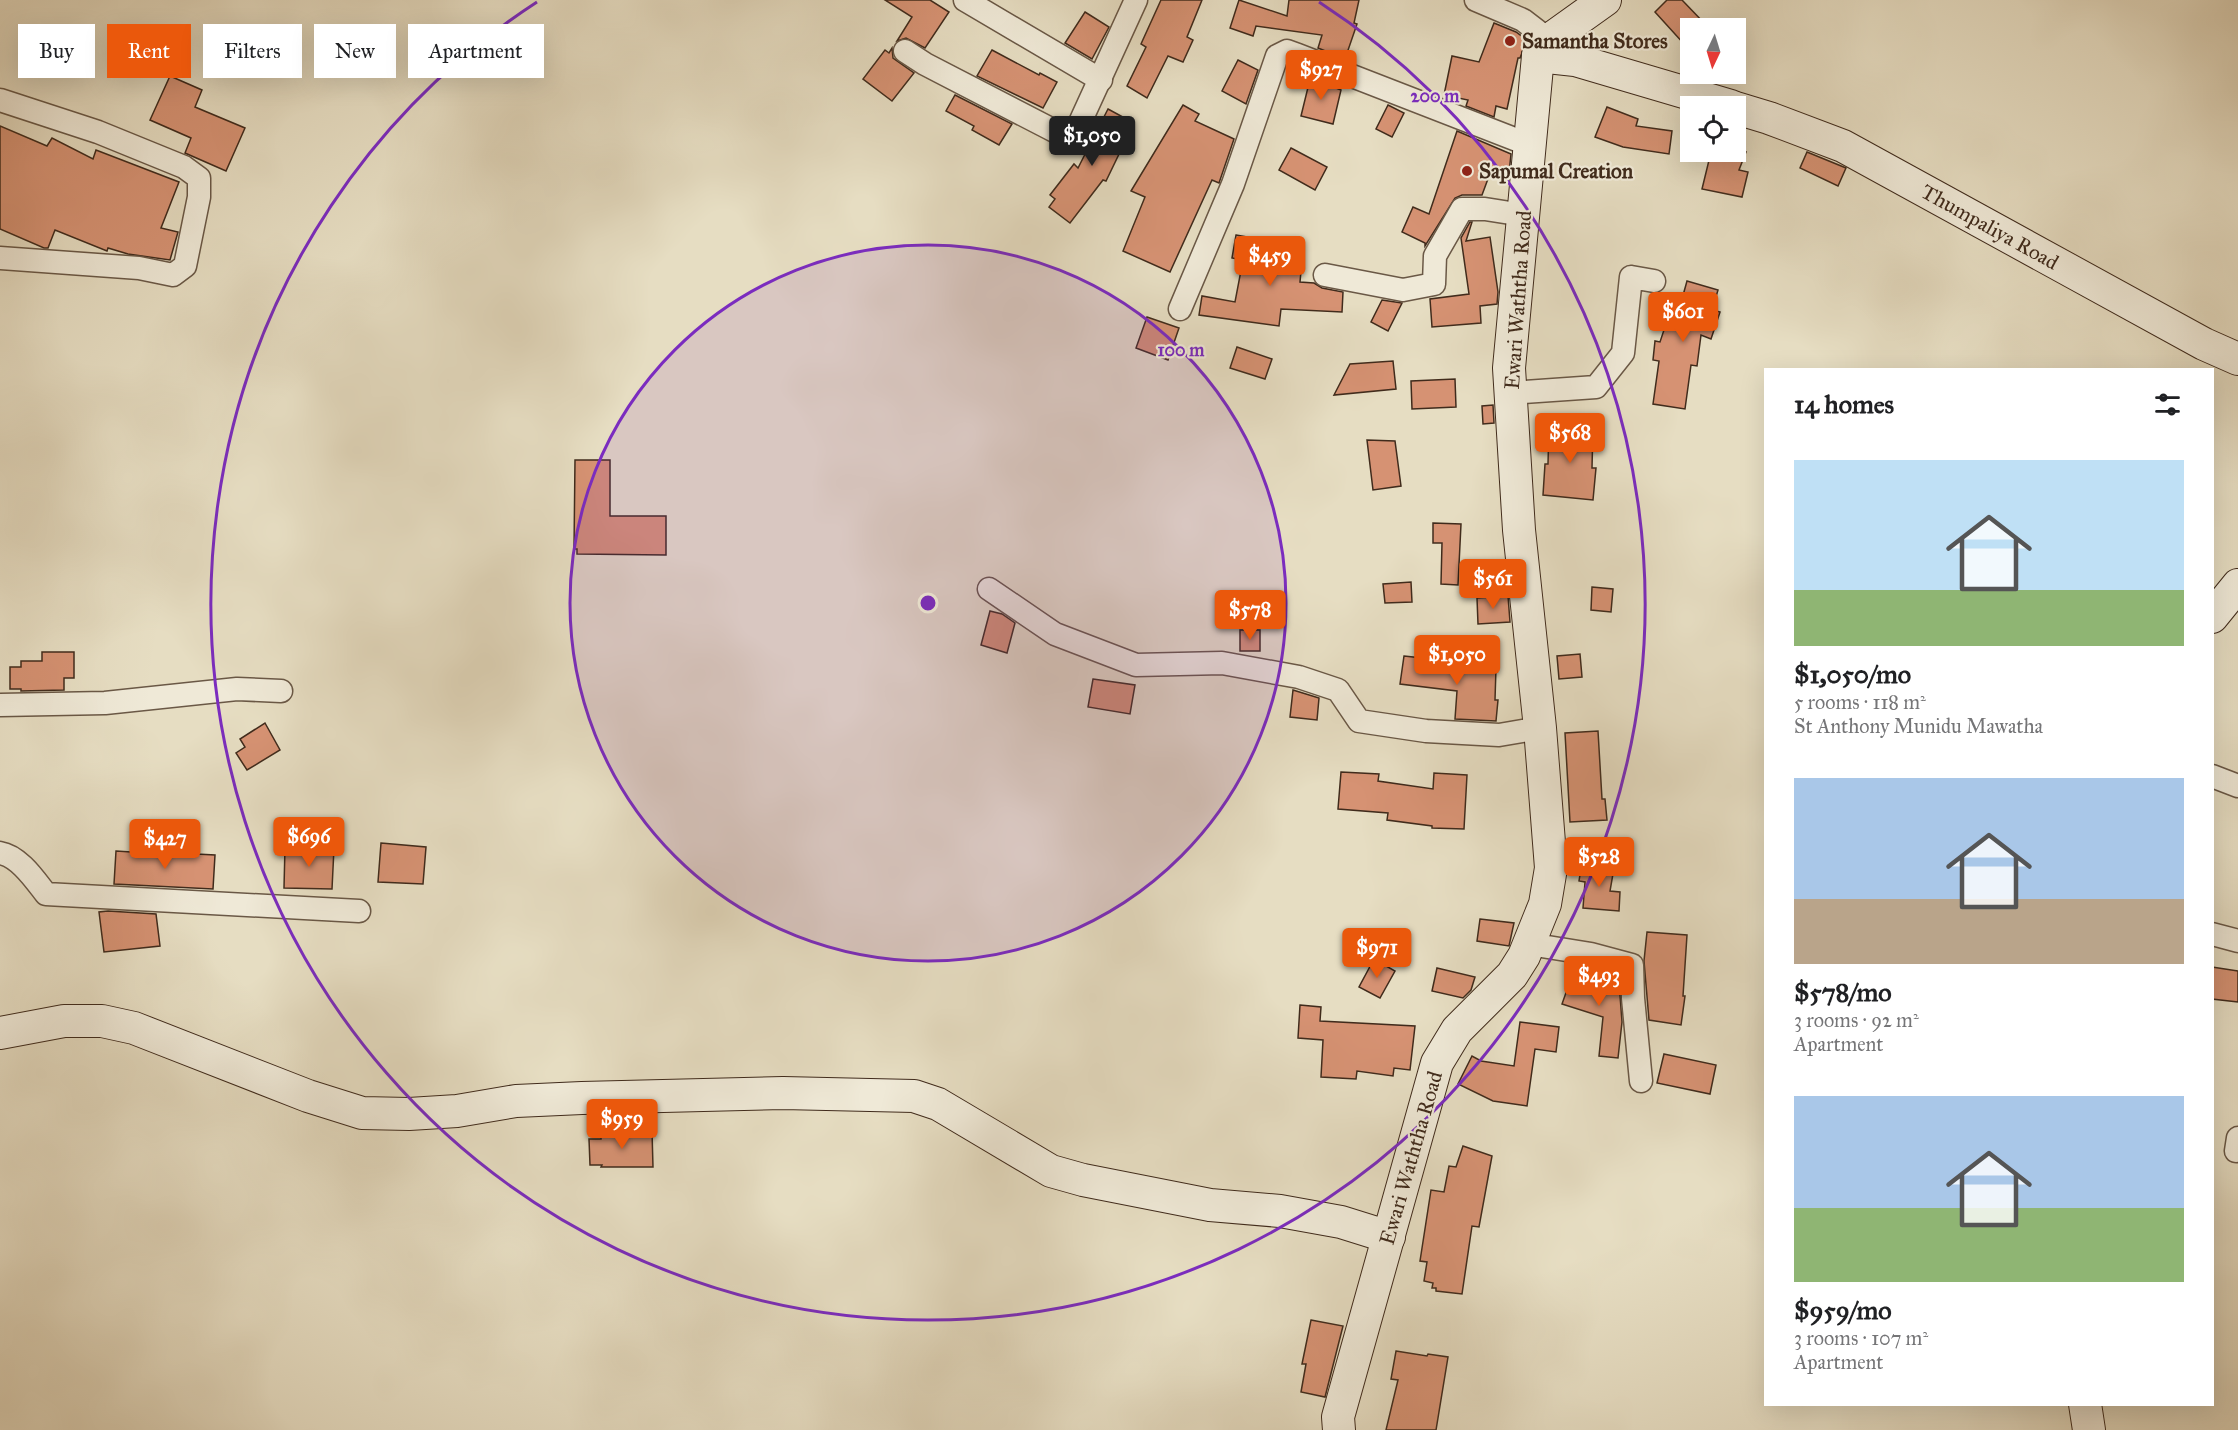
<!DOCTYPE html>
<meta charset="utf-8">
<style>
:root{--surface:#fff;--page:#f2f2f2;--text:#202124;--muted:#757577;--accent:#ea580c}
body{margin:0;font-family:"IM FELL Great Primer",serif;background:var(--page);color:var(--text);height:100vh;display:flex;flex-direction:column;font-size:22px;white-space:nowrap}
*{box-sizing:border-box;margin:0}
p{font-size:20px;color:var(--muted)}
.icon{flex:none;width:33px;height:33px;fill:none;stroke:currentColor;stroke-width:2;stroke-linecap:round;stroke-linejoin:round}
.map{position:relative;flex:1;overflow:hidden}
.side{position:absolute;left:1764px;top:368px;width:450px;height:1038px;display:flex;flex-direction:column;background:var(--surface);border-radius:0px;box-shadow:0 6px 24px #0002}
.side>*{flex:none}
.guide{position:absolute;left:18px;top:24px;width:570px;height:54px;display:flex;gap:12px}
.needle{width:39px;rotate:184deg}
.buttons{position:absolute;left:1680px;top:18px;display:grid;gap:12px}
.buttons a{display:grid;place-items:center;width:66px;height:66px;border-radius:0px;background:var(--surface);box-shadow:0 6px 24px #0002;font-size:30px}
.price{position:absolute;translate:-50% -51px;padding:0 14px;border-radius:6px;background:var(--accent);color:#fff;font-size:20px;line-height:39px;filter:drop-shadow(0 2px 3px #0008)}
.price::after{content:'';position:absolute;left:50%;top:36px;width:18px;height:14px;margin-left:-9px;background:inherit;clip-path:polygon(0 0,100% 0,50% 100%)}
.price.on{background:#222;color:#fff}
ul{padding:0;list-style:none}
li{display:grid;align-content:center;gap:12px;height:318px;padding:0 30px}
li span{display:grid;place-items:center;height:186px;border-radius:0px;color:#555}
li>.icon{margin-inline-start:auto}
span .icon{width:108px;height:108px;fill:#fffc;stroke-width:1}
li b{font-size:26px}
h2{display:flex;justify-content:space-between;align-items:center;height:72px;padding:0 30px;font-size:26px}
.tag{padding:0 21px;border-radius:0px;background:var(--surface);box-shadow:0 6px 24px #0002;font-size:21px;line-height:54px}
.tag.on{background:var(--accent);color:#fff}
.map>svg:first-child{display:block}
</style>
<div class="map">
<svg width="2238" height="1430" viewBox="0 0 2238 1430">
<rect width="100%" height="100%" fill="#e6ddc2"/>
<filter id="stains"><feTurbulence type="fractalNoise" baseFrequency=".00333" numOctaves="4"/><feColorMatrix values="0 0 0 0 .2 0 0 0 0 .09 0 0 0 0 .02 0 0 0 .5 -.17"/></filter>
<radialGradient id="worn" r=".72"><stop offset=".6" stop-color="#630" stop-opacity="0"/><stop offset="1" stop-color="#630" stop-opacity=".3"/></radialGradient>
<g fill="#d69273" stroke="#402b1c" stroke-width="1.5">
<path d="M 885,0 L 930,0 L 949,12 L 925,48 L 906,38 L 897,41 L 912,17 Z"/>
<path d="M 1161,0 L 1202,0 L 1187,37 L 1193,40 L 1183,62 L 1168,56 L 1147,98 L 1127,86 L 1146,47 L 1141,44 Z"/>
<path d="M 1239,0 L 1287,16 L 1289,0 L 1359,0 L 1354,23 L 1357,24 L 1345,59 L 1318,48 L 1322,35 L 1256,26 L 1253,36 L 1230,28 Z"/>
<path d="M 1667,0 L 1682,0 L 1705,24 L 1700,28 L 1690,28 L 1690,38 L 1684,44 L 1655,12 Z"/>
<path d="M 1085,12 L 1109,27 L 1092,59 L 1065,43 Z"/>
<path d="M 1494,23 L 1516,32 L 1527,40 L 1520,58 L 1518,58 L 1507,109 L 1496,106 L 1494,117 L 1466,106 L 1468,100 L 1444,95 L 1452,56 L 1479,62 Z"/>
<path d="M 892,48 L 893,58 L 914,73 L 892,101 L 863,79 L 885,50 L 889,53 Z"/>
<path d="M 992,50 L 1039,75 L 1040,73 L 1057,82 L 1043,108 L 977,76 Z"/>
<path d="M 1238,60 L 1258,70 L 1246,104 L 1222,91 Z"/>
<path d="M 1311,75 L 1337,85 L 1336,88 L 1341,90 L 1333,124 L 1301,116 Z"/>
<path d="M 170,76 L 202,90 L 195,107 L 245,128 L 226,171 L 185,153 L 191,138 L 150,120 Z"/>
<path d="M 955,95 L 1012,124 L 999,145 L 972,130 L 974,126 L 946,111 Z"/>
<path d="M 1183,105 L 1199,114 L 1195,121 L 1234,139 L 1219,183 L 1212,180 L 1170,272 L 1123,251 L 1145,197 L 1131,191 Z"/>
<path d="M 1388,105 L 1404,113 L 1392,137 L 1376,129 Z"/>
<path d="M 1607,107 L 1638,119 L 1636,126 L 1672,131 L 1669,154 L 1623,147 L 1595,137 Z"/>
<path d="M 1108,109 L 1134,123 L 1106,181 L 1103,180 L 1070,223 L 1049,207 L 1055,199 L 1050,195 L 1074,164 L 1078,168 Z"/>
<path d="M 0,126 L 47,146 L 52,138 L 93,159 L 96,150 L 179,182 L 161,228 L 178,232 L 170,260 L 128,254 L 108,248 L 107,251 L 55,230 L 48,248 L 44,248 L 0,229 Z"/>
<path d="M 1457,131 L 1511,154 L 1509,173 L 1492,168 L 1482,195 L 1462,195 L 1455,198 L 1425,246 L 1425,243 L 1402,232 L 1413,207 L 1429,214 Z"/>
<path d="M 1291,148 L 1327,167 L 1315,190 L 1279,170 Z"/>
<path d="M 1711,152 L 1746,152 L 1739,170 L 1748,172 L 1742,197 L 1702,189 Z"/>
<path d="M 1807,152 L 1846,168 L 1838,186 L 1800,168 Z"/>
<path d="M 1470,222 L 1472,222 L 1466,241 L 1490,237 L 1498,292 L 1497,304 L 1480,306 L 1481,323 L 1432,327 L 1430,299 L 1469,294 L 1461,238 Z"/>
<path d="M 1236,235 L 1269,241 L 1269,248 L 1303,250 L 1300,282 L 1314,283 L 1322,288 L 1343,292 L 1342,312 L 1281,309 L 1279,326 L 1199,315 L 1202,296 L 1235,302 L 1243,260 L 1232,258 Z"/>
<path d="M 1687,281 L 1718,290 L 1712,310 L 1720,312 L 1711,339 L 1701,335 L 1697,366 L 1691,365 L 1685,409 L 1653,404 L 1659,361 L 1653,360 L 1655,341 L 1660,342 L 1675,297 L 1682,299 Z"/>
<path d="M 1382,300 L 1402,303 L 1388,331 L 1371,322 Z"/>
<path d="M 1147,317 L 1179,328 L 1168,360 L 1136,348 Z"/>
<path d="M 1237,347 L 1272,359 L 1265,379 L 1230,368 Z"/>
<path d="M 1393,361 L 1396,389 L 1334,395 L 1350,364 Z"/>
<path d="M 1455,379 L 1456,407 L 1412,409 L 1411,381 Z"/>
<path d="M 1493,405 L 1494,423 L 1483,424 L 1482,406 Z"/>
<path d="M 1549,427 L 1593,428 L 1592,468 L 1596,468 L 1593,500 L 1543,495 L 1545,464 L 1548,464 Z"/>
<path d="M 1367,440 L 1395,441 L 1401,486 L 1373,490 Z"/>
<path d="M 575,460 L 610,460 L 610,516 L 666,516 L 666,555 L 577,554 L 577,549 L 574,549 Z"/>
<path d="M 1433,523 L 1461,524 L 1458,585 L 1441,584 L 1442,543 L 1433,543 Z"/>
<path d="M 1411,582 L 1412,602 L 1385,603 L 1383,584 Z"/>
<path d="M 1592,587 L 1613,589 L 1611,612 L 1591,610 Z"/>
<path d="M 1508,596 L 1510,622 L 1478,624 L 1477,598 Z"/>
<path d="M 990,611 L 1002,614 L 1015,623 L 1007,653 L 981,645 Z"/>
<rect x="1240" y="630" width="20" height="21"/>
<path d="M 42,652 L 74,652 L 74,678 L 64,678 L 64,690 L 21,691 L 21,689 L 10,689 L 10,667 L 21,667 L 21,661 L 42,661 Z"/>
<path d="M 1580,654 L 1582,677 L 1559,679 L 1557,656 Z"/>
<path d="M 1404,656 L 1431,659 L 1430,666 L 1496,668 L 1495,700 L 1498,700 L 1496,721 L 1455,719 L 1457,691 L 1400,684 Z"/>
<path d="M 1093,679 L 1135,685 L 1130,714 L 1088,707 Z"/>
<path d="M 1293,690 L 1319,698 L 1317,720 L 1290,717 Z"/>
<path d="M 265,723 L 280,750 L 247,770 L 236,753 L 245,747 L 240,739 Z"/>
<path d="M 1598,731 L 1602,799 L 1605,799 L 1607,820 L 1570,822 L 1565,733 Z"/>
<path d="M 1341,772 L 1379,774 L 1378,781 L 1433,789 L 1434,773 L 1467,775 L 1464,829 L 1432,828 L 1432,826 L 1387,820 L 1388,813 L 1338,809 Z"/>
<path d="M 381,843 L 426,847 L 423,884 L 378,882 Z"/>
<path d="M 285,847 L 334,848 L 332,889 L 284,888 Z"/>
<path d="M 116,851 L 177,855 L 177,853 L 215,855 L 213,889 L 114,884 Z"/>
<path d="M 1582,863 L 1614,868 L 1610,891 L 1620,892 L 1619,911 L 1583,908 L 1585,882 L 1579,881 Z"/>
<path d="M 108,911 L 156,914 L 160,946 L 104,952 L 99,912 Z"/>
<path d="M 1480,919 L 1514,923 L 1509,946 L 1477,941 Z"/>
<path d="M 1647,932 L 1687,935 L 1683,996 L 1685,996 L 1681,1025 L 1649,1020 L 1644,961 Z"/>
<path d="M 1374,959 L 1395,971 L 1380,998 L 1359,987 Z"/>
<path d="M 2212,967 L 2238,971 L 2238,1002 L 2212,999 Z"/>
<path d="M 1437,968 L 1475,977 L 1471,990 L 1463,998 L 1432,991 Z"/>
<path d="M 1573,973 L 1589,978 L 1591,973 L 1619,982 L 1622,1022 L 1618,1058 L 1599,1056 L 1603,1017 L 1562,1004 Z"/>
<path d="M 1300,1005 L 1321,1007 L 1320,1021 L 1415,1026 L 1410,1070 L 1394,1068 L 1393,1076 L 1357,1071 L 1356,1079 L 1321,1077 L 1323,1040 L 1298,1038 Z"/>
<path d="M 1520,1022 L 1559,1027 L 1556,1052 L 1535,1049 L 1527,1106 L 1493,1101 L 1458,1084 L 1472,1056 L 1481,1061 L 1514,1066 Z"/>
<path d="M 1664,1054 L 1716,1065 L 1710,1094 L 1657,1083 Z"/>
<path d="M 652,1131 L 653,1167 L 601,1167 L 602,1165 L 590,1165 L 589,1139 L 601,1139 L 601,1132 Z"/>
<path d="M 1463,1146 L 1492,1156 L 1479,1227 L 1472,1226 L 1462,1294 L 1436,1291 L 1436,1288 L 1432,1288 L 1433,1283 L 1424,1281 L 1427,1262 L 1420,1261 L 1431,1190 L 1444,1192 L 1449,1166 L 1456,1167 Z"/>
<path d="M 1311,1320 L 1343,1326 L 1325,1397 L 1301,1392 L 1306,1364 L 1302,1364 Z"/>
<path d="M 1396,1351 L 1427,1356 L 1428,1354 L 1448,1357 L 1436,1430 L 1386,1430 L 1398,1380 L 1391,1379 Z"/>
</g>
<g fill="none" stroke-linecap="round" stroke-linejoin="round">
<defs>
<g id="street">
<path d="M 965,0 L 1101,80"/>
<path d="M 1476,0 L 1523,20 L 1549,40"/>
<path d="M 905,51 L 925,64 L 1072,140 L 1136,0"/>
<path d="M 0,100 L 98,132 L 184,167 L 199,178 L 199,197 L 185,266 L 173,275 L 139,268 L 0,258"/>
<path d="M 1325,275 L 1403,290 L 1434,284 L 1435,256 L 1462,209 L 1485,209 L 1523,215"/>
<path d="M 1180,309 L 1233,184 L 1277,56 L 1287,51 L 1298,55 L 1530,145"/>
<path d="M 1511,393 L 1596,387 L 1623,353 L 1631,277 L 1654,281"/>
<path d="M 989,589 L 1055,634 L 1136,665 L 1222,663 L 1299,677 L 1338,690 L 1359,721 L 1426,731 L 1499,735 L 1540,728"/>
<path d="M 0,705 L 105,703 L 237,689 L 281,691"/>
<path d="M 2212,776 L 2238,786"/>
<path d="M 0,853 C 19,856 35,880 46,894 L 359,911"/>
<path d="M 2212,934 L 2238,941"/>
<path d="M 1529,944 L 1591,954 L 1632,965 L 1633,998 L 1641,1081"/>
<path d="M 2236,1151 L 2238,1138"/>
</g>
<g id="secondary">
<path d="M 1538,56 L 1575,60 L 1731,106"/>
<path d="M 1538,56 L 1549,40 L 1605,0"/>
<path d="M 1736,108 L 1769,118 L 1843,146 L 2204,344 L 2238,359"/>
<path d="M 2212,617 L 2238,585"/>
<path d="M 0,1033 L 64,1021 L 102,1021 L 134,1028 L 308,1096 L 362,1113 L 409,1114 L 457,1111 L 516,1101 L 582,1098 L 783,1093 L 914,1096 L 938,1104 L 1051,1171 L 1083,1180 L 1210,1205 L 1280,1211 L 1341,1222 L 1389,1237"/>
<path d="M 2085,1404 L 2089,1430"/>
<path d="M 1339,1430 L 1338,1417 L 1437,1063 L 1457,1030 L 1512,975 L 1524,956 L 1545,904 L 1551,868 L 1540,728 L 1519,530 L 1509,368 L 1538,56"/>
</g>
</defs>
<use href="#street" stroke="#6a5846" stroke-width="25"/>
<use href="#secondary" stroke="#402b1c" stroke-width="34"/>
<use href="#street" stroke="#efe9d7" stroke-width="22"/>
<use href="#secondary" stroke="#efe9d7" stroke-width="32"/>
</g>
<circle cx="928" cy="603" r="358" fill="#7b2cbf" fill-opacity=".12"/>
<g fill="none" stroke="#7b2cbf" stroke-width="3">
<circle cx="928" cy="603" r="358"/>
<path d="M1319 2A717 717 0 1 1 537 2"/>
</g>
<g fill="#8f2418" stroke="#efe9d7" stroke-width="2">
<circle cx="1510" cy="41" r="6"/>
<circle cx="1467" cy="171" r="6"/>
</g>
<g text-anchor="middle" stroke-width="4.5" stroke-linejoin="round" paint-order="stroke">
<g font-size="21" font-weight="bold" fill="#402b1c" stroke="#efe9d7" text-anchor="start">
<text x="1522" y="48">Samantha Stores</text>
<text x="1479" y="178">Sapumal Creation</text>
</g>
<g font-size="21" fill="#402b1c" stroke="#efe9d7">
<text transform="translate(1990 227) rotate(29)" y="7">Thumpaliya Road</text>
<text transform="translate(1518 300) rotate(-86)" y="7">Ewari Waththa Road</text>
<text transform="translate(1411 1158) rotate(-74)" y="7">Ewari Waththa Road</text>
</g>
</g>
<circle cx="928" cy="603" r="9" fill="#7b2cbf" stroke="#efe9d7" stroke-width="3"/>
<g font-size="18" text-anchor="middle" font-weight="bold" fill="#7b2cbf" stroke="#efe9d7" stroke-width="4.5" stroke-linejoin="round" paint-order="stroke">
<text x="1435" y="102">200 m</text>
<text x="1181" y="356">100 m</text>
</g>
<rect width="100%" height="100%" filter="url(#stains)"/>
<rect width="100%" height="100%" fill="url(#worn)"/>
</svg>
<div class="buttons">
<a><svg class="needle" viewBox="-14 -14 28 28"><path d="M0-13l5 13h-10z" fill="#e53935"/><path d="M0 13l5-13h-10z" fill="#757577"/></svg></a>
<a><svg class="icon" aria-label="locate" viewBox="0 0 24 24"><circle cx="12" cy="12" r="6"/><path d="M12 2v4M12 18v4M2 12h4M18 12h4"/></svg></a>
</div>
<b class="price" style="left:1321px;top:101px">$927</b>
<b class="price on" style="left:1092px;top:167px">$1,050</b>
<b class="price" style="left:1270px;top:287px">$459</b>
<b class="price" style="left:1683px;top:343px">$601</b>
<b class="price" style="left:1570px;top:464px">$568</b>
<b class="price" style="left:1493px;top:610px">$561</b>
<b class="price" style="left:1250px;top:641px">$578</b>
<b class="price" style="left:1457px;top:686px">$1,050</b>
<b class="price" style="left:309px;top:868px">$696</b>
<b class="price" style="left:165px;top:870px">$427</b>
<b class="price" style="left:1599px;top:888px">$528</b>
<b class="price" style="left:1377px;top:979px">$971</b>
<b class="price" style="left:1599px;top:1007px">$493</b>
<b class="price" style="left:622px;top:1150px">$959</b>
<div class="guide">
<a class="tag">Buy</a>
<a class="tag on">Rent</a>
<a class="tag">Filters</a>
<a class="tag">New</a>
<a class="tag">Apartment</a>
</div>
<section class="side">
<h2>14 homes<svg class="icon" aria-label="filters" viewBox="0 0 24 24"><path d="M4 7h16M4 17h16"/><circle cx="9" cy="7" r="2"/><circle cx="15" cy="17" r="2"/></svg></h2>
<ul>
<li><span style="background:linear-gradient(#bfe0f5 70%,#8fb573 0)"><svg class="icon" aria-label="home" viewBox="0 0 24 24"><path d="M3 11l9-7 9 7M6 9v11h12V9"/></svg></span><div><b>$1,050/mo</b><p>5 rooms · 118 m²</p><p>St Anthony Munidu Mawatha</p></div></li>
<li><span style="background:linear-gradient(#a9c7e8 65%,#b9a48a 0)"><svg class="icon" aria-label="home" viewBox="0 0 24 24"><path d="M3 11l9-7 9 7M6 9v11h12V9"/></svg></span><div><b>$578/mo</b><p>3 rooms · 92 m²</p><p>Apartment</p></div></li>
<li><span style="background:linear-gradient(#a9c7e8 60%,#8fb573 0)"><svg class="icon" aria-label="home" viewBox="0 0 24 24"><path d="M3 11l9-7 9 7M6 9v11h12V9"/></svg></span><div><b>$959/mo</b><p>3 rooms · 107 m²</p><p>Apartment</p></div></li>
</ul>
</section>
</div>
